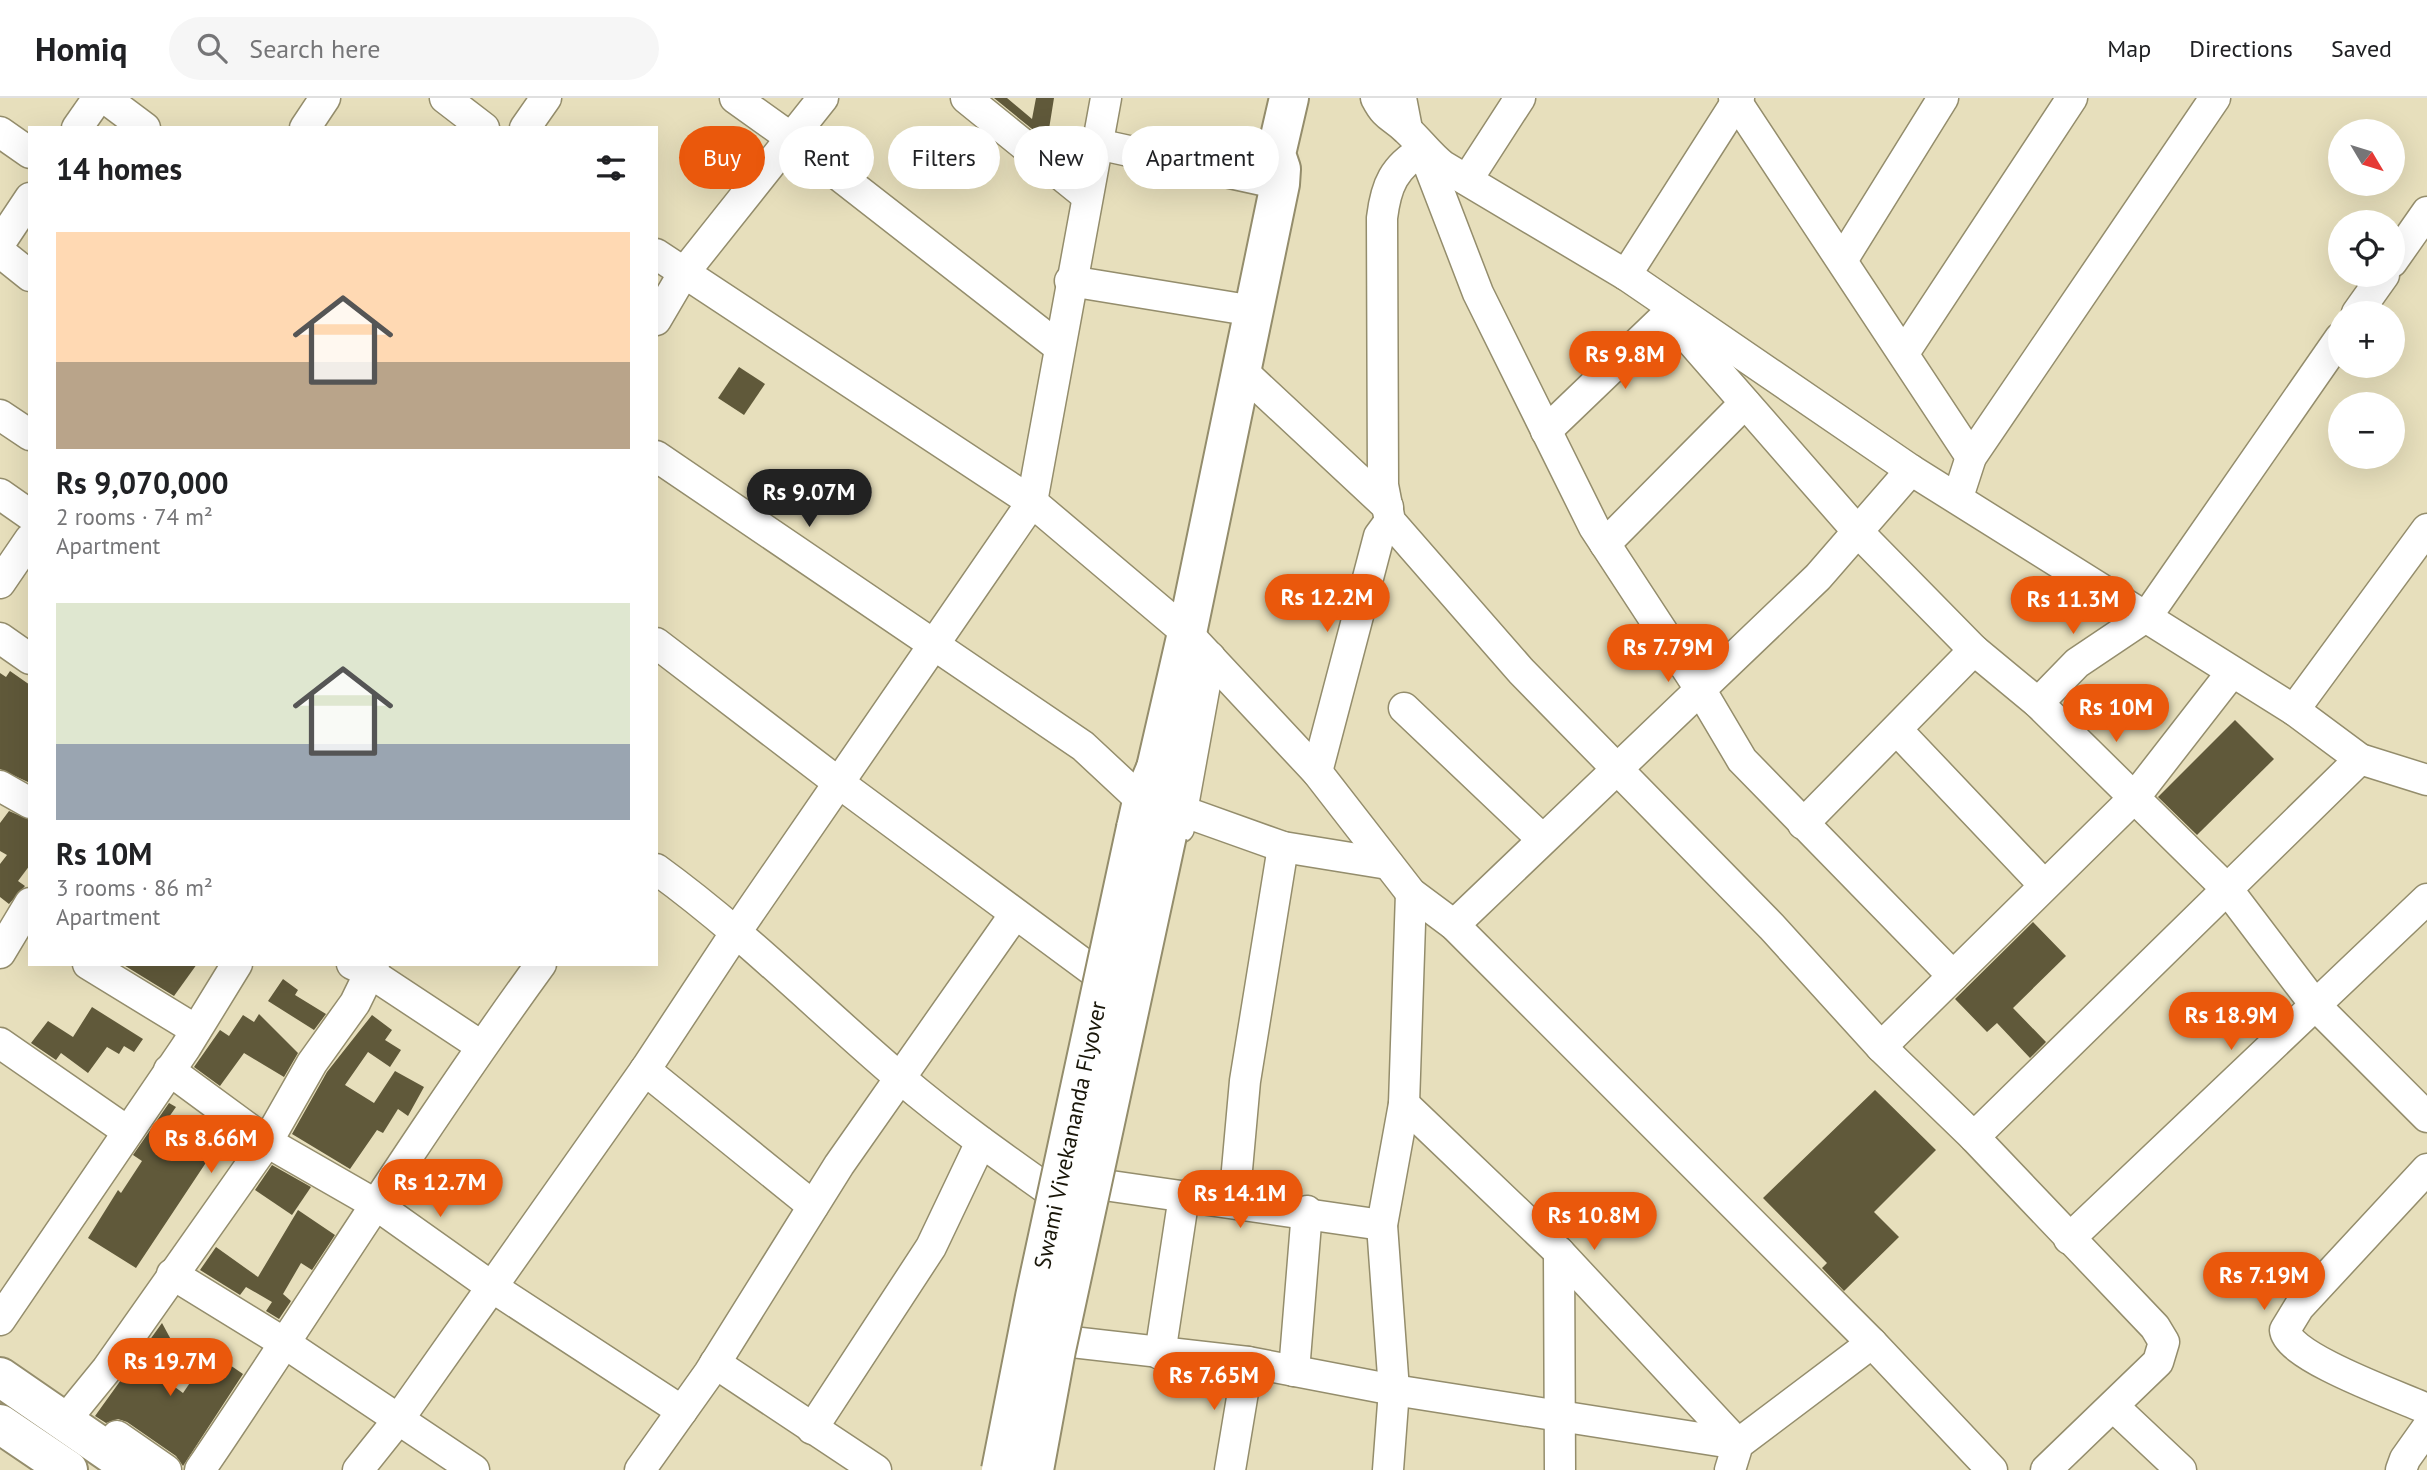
<!DOCTYPE html>
<meta charset="utf-8">
<style>
:root{--surface:#fff;--page:#f6f6f6;--text:#202124;--muted:#757577;--line:#e0e0e0;--accent:#ea580c}
body{margin:0;font-family:"PT Sans",sans-serif;background:var(--page);color:var(--text);height:100vh;display:flex;flex-direction:column;font-size:26px;white-space:nowrap}
*{box-sizing:border-box;margin:0}
p{font-size:23px;color:var(--muted)}
.icon{flex:none;width:38px;height:38px;fill:none;stroke:currentColor;stroke-width:2;stroke-linecap:round;stroke-linejoin:round}
.map{position:relative;flex:1;overflow:hidden}
.sheet{position:absolute;left:28px;top:28px;width:630px;height:840px;display:flex;flex-direction:column;background:var(--surface);border-radius:0px;box-shadow:0 7px 28px #0002}
.sheet>*{flex:none}
.hud{position:absolute;left:679px;top:28px;width:665px;height:63px;display:flex;gap:14px}
.needle{width:46px;rotate:128deg}
.controls{position:absolute;left:2328px;top:21px;display:grid;gap:14px}
.controls a{display:grid;place-items:center;width:77px;height:77px;border-radius:50%;background:var(--surface);box-shadow:0 7px 28px #0002;font-size:35px}
.price{position:absolute;translate:-50% -60px;padding:0 16px;border-radius:24px;background:var(--accent);color:#fff;font-size:23px;line-height:46px;filter:drop-shadow(0 2px 4px #0008)}
.price::after{content:'';position:absolute;left:50%;top:42px;width:21px;height:16px;margin-left:-10px;background:inherit;clip-path:polygon(0 0,100% 0,50% 100%)}
.price.on{background:#222;color:#fff}
ul{padding:0;list-style:none}
li{display:grid;align-content:center;gap:14px;height:371px;padding:0 28px}
li span{display:grid;place-items:center;height:217px;border-radius:0px;color:#555}
li>.icon{margin-inline-start:auto}
span .icon{width:126px;height:126px;fill:#fffc;stroke-width:1}
li b{font-size:30px}
h2{display:flex;justify-content:space-between;align-items:center;height:84px;padding:0 28px;font-size:30px}
.chip{padding:0 24px;border-radius:32px;background:var(--surface);box-shadow:0 7px 28px #0002;font-size:24px;line-height:63px}
.chip.on{background:var(--accent);color:#fff}
header{display:flex;align-items:center;gap:42px;box-sizing:border-box;height:98px;padding:0 35px;background:var(--surface);border-bottom:2px solid var(--line)}
header strong{font-size:33px}
nav{display:flex;gap:38px;margin-inline-start:auto;font-size:24px}
.search{width:490px;height:63px;background:var(--page);display:flex;align-items:center;gap:18px;box-sizing:border-box;padding:0 24px;border-radius:38px;color:var(--muted);font-size:26px}
.map>svg:first-child{display:block}
</style>
<header>
<strong>Homiq</strong>
<div class="search"><svg class="icon" aria-label="search" viewBox="0 0 24 24"><circle cx="10" cy="10" r="6"/><path d="M15 15l6 6"/></svg>Search here</div>
<nav><a>Map</a><a>Directions</a><a>Saved</a></nav>
</header>
<div class="map">
<svg width="2427" height="1372" viewBox="0 0 2427 1372">
<rect width="100%" height="100%" fill="#e7dfbc"/>
<g fill="#60593a">
<path d="M 994,0 L 1007,0 L 1032,21 L 1036,0 L 1054,0 L 1049,31 L 1042,39 Z"/>
<path d="M 739,269 L 765,286 L 744,317 L 718,300 Z"/>
<path d="M 10,573 L 30,587 L 30,685 L 0,671 L 0,575 L 6,579 Z"/>
<path d="M 2235,622 L 2274,661 L 2197,737 L 2158,699 Z"/>
<path d="M 9,713 L 30,722 L 30,767 L 18,783 L 25,788 L 9,806 L 0,799 L 0,766 L 7,757 L 0,753 L 0,725 Z"/>
<path d="M 2033,824 L 2066,858 L 2013,910 L 2046,944 L 2030,960 L 1997,925 L 1987,934 L 1955,901 Z"/>
<path d="M 122,866 L 197,866 L 174,898 Z"/>
<path d="M 283,881 L 298,892 L 295,897 L 326,916 L 314,932 L 268,903 Z"/>
<path d="M 92,909 L 143,941 L 134,954 L 124,948 L 119,956 L 107,949 L 88,975 L 61,955 L 56,962 L 31,945 L 48,923 L 73,939 Z"/>
<path d="M 259,916 L 298,955 L 284,979 L 244,955 L 220,988 L 194,969 L 220,932 L 229,938 L 243,917 L 254,924 Z"/>
<path d="M 372,917 L 392,932 L 385,942 L 401,952 L 390,969 L 368,954 L 345,987 L 374,1005 L 395,973 L 424,989 L 408,1018 L 398,1011 L 383,1035 L 377,1032 L 350,1071 L 292,1036 L 327,974 Z"/>
<path d="M 1875,992 L 1936,1052 L 1874,1114 L 1899,1139 L 1844,1193 L 1822,1170 L 1827,1165 L 1763,1100 Z"/>
<path d="M 169,1005 L 176,1009 L 164,1026 L 211,1057 L 136,1170 L 88,1140 L 118,1092 L 121,1095 L 142,1063 L 133,1057 Z"/>
<path d="M 272,1067 L 311,1089 L 292,1117 L 255,1092 Z"/>
<path d="M 298,1112 L 335,1137 L 312,1172 L 301,1165 L 283,1196 L 291,1203 L 279,1221 L 266,1213 L 272,1204 L 246,1189 L 240,1197 L 200,1172 L 216,1149 L 258,1179 Z"/>
<path d="M 162,1225 L 175,1249 L 156,1275 L 183,1295 L 211,1254 L 243,1276 L 183,1368 L 176,1358 L 127,1324 L 118,1321 L 106,1325 L 95,1318 Z"/>
</g>
<g fill="none" stroke-linecap="round" stroke-linejoin="round">
<defs>
<g id="minor">
<path d="M 105,0 L 145,30"/>
<path d="M 445,0 L 484,30"/>
<path d="M 735,0 L 791,40 L 1059,249"/>
<path d="M 966,0 L 1087,98"/>
<path d="M 1376,0 C 1387,21 1392,17 1407,32 C 1420,44 1429,57 1443,68 L 1626,177 L 1911,372 L 2294,612 L 2360,661 L 2427,682"/>
<path d="M 1401,0 L 1407,31"/>
<path d="M 1734,0 L 1971,359"/>
<path d="M 77,30 L 98,0"/>
<path d="M 305,30 L 325,0"/>
<path d="M 525,30 L 546,0"/>
<path d="M 0,34 L 30,55"/>
<path d="M 1097,46 L 1280,86"/>
<path d="M 1467,82 L 1520,0"/>
<path d="M 0,145 L 30,100"/>
<path d="M 0,154 L 30,178"/>
<path d="M 656,156 L 1032,404 L 1187,535 L 1317,674 L 1411,795 L 1454,827 L 1872,1245 L 1992,1372"/>
<path d="M 1843,161 L 1943,0"/>
<path d="M 2392,164 L 2427,114"/>
<path d="M 1626,177 L 1739,0"/>
<path d="M 1070,183 L 1254,213"/>
<path d="M 2357,215 L 2384,177"/>
<path d="M 1671,220 L 1859,435 L 1974,552 L 2038,605 L 2228,792 L 2316,908 L 2427,1019"/>
<path d="M 656,222 L 683,176 L 823,0"/>
<path d="M 1904,255 L 2072,0"/>
<path d="M 1241,272 L 1388,409"/>
<path d="M 0,317 L 30,337"/>
<path d="M 1546,333 L 1668,216"/>
<path d="M 656,358 L 1083,648 L 1142,703 L 1171,709 L 1283,749 L 1388,766"/>
<path d="M 0,396 L 30,417"/>
<path d="M 1958,399 L 1971,359 L 2215,0"/>
<path d="M 1605,446 L 1745,305"/>
<path d="M 0,485 L 30,441"/>
<path d="M 0,540 L 30,561"/>
<path d="M 656,545 L 839,685 L 1119,892"/>
<path d="M 2038,605 L 2077,565 L 2147,518 L 2340,240"/>
<path d="M 1404,610 L 1542,741"/>
<path d="M 2294,612 L 2427,431"/>
<path d="M 1897,632 L 2044,787"/>
<path d="M 1317,674 L 1379,438 L 1390,423"/>
<path d="M 0,688 L 30,705"/>
<path d="M 1803,726 L 1974,552"/>
<path d="M 1179,730 L 1210,559"/>
<path d="M 656,771 C 743,834 818,910 900,980 C 954,1026 1013,1067 1071,1108"/>
<path d="M 1454,827 L 1818,479 L 1911,372"/>
<path d="M 0,855 L 30,805"/>
<path d="M 88,866 L 196,932"/>
<path d="M 352,866 L 369,874 L 481,948"/>
<path d="M 1953,878 L 1742,662 L 1700,591 L 1594,429 L 1478,195 L 1423,52 C 1394,69 1386,87 1382,120 L 1383,387 L 1390,423 L 1521,573 L 1772,829 L 1881,949 L 1974,1039 L 2155,1229 L 2164,1244 L 2158,1264 L 2046,1372"/>
<path d="M 0,945 L 127,1033"/>
<path d="M 1881,949 L 2134,700 L 2232,574"/>
<path d="M 169,972 L 267,1044 L 375,1106 L 492,1189 L 682,1313"/>
<path d="M 645,972 L 813,1108"/>
<path d="M 1404,1006 L 1559,1154 L 1738,1346"/>
<path d="M 1974,1039 L 2360,661"/>
<path d="M 2427,1071 L 2299,1209 L 2285,1232 C 2287,1259 2401,1299 2427,1311"/>
<path d="M 1104,1087 L 1382,1127"/>
<path d="M 1234,1105 L 1245,983 L 1283,749"/>
<path d="M 2069,1141 L 2427,801"/>
<path d="M 1559,1154 L 1560,1372"/>
<path d="M 172,1176 L 286,1246 L 474,1372"/>
<path d="M 0,1222 L 186,949 L 237,866"/>
<path d="M 1072,1244 L 1248,1264 L 1394,1292 L 1738,1346"/>
<path d="M 1160,1256 L 1184,1098"/>
<path d="M 715,1265 L 876,1372"/>
<path d="M 1294,1273 L 1307,1113"/>
<path d="M 76,1309 L 107,1271 L 267,1044 L 312,965 L 355,905 L 374,866"/>
<path d="M 2114,1309 L 2181,1372"/>
<path d="M 812,1331 L 931,1149 L 981,1044"/>
<path d="M 117,1338 L 166,1372"/>
<path d="M 200,1372 C 314,1204 421,1031 541,866"/>
<path d="M 358,1372 L 398,1322 L 645,972 L 736,834 L 1032,404 L 1106,0"/>
<path d="M 640,1372 L 709,1275 L 839,1067 L 1015,816"/>
<path d="M 1230,1372 L 1248,1264"/>
<path d="M 1388,1372 L 1394,1292 L 1382,1127 L 1404,1006 L 1411,795"/>
<path d="M 1730,1372 L 1738,1346 L 1872,1245"/>
<path d="M 2401,1372 L 2405,1361 L 2427,1330"/>
</g>
<g id="major">
<path d="M 1156,670 L 1171,709 L 1167,737"/>
<path d="M 1136,730 L 1142,703 L 1156,670 L 1187,535 L 1280,86 L 1281,71 L 1276,56 L 1289,0"/>
<path d="M 0,1279 L 135,1372"/>
<path d="M 0,1326 L 68,1372"/>
</g>
</defs>
<use href="#minor" stroke="#948d6c" stroke-width="33"/>
<use href="#major" stroke="#948d6c" stroke-width="42"/>
<use href="#minor" stroke="#fff" stroke-width="30"/>
<use href="#major" stroke="#fff" stroke-width="38"/>
<defs>
<g id="major-bridge">
<path d="M 1001,1372 L 1035,1199 L 1136,730"/>
<path d="M 1034,1372 L 1056,1252 L 1167,737"/>
</g>
</defs>
<use href="#major-bridge" stroke="#948d6c" stroke-width="42" stroke-linecap="butt"/>
<use href="#major-bridge" stroke="#fff" stroke-width="38"/>
</g>
<g text-anchor="middle" stroke-width="7" stroke-linejoin="round" paint-order="stroke">
<g font-size="23" fill="#191609" stroke="#fff">
<text transform="translate(1070 1037) rotate(-78)" y="8">Swami Vivekananda Flyover</text>
</g>
</g>
</svg>
<div class="controls">
<a><svg class="needle" viewBox="-14 -14 28 28"><path d="M0-13l5 13h-10z" fill="#e53935"/><path d="M0 13l5-13h-10z" fill="#757577"/></svg></a>
<a><svg class="icon" aria-label="locate" viewBox="0 0 24 24"><circle cx="12" cy="12" r="6"/><path d="M12 2v4M12 18v4M2 12h4M18 12h4"/></svg></a>
<a>+</a>
<a>−</a>
</div>
<b class="price" style="left:1625px;top:293px">Rs 9.8M</b>
<b class="price on" style="left:809px;top:431px">Rs 9.07M</b>
<b class="price" style="left:1327px;top:536px">Rs 12.2M</b>
<b class="price" style="left:2073px;top:538px">Rs 11.3M</b>
<b class="price" style="left:1668px;top:586px">Rs 7.79M</b>
<b class="price" style="left:2116px;top:646px">Rs 10M</b>
<b class="price" style="left:2231px;top:954px">Rs 18.9M</b>
<b class="price" style="left:211px;top:1077px">Rs 8.66M</b>
<b class="price" style="left:440px;top:1121px">Rs 12.7M</b>
<b class="price" style="left:1240px;top:1132px">Rs 14.1M</b>
<b class="price" style="left:1594px;top:1154px">Rs 10.8M</b>
<b class="price" style="left:2264px;top:1214px">Rs 7.19M</b>
<b class="price" style="left:170px;top:1300px">Rs 19.7M</b>
<b class="price" style="left:1214px;top:1314px">Rs 7.65M</b>
<div class="hud">
<a class="chip on">Buy</a>
<a class="chip">Rent</a>
<a class="chip">Filters</a>
<a class="chip">New</a>
<a class="chip">Apartment</a>
</div>
<section class="sheet">
<h2>14 homes<svg class="icon" aria-label="filters" viewBox="0 0 24 24"><path d="M4 7h16M4 17h16"/><circle cx="9" cy="7" r="2"/><circle cx="15" cy="17" r="2"/></svg></h2>
<ul>
<li><span style="background:linear-gradient(#ffd9b3 60%,#b9a48a 0)"><svg class="icon" aria-label="home" viewBox="0 0 24 24"><path d="M3 11l9-7 9 7M6 9v11h12V9"/></svg></span><div><b>Rs 9,070,000</b><p>2 rooms · 74 m²</p><p>Apartment</p></div></li>
<li><span style="background:linear-gradient(#dfe7d0 65%,#9aa5b1 0)"><svg class="icon" aria-label="home" viewBox="0 0 24 24"><path d="M3 11l9-7 9 7M6 9v11h12V9"/></svg></span><div><b>Rs 10M</b><p>3 rooms · 86 m²</p><p>Apartment</p></div></li>
</ul>
</section>
</div>
